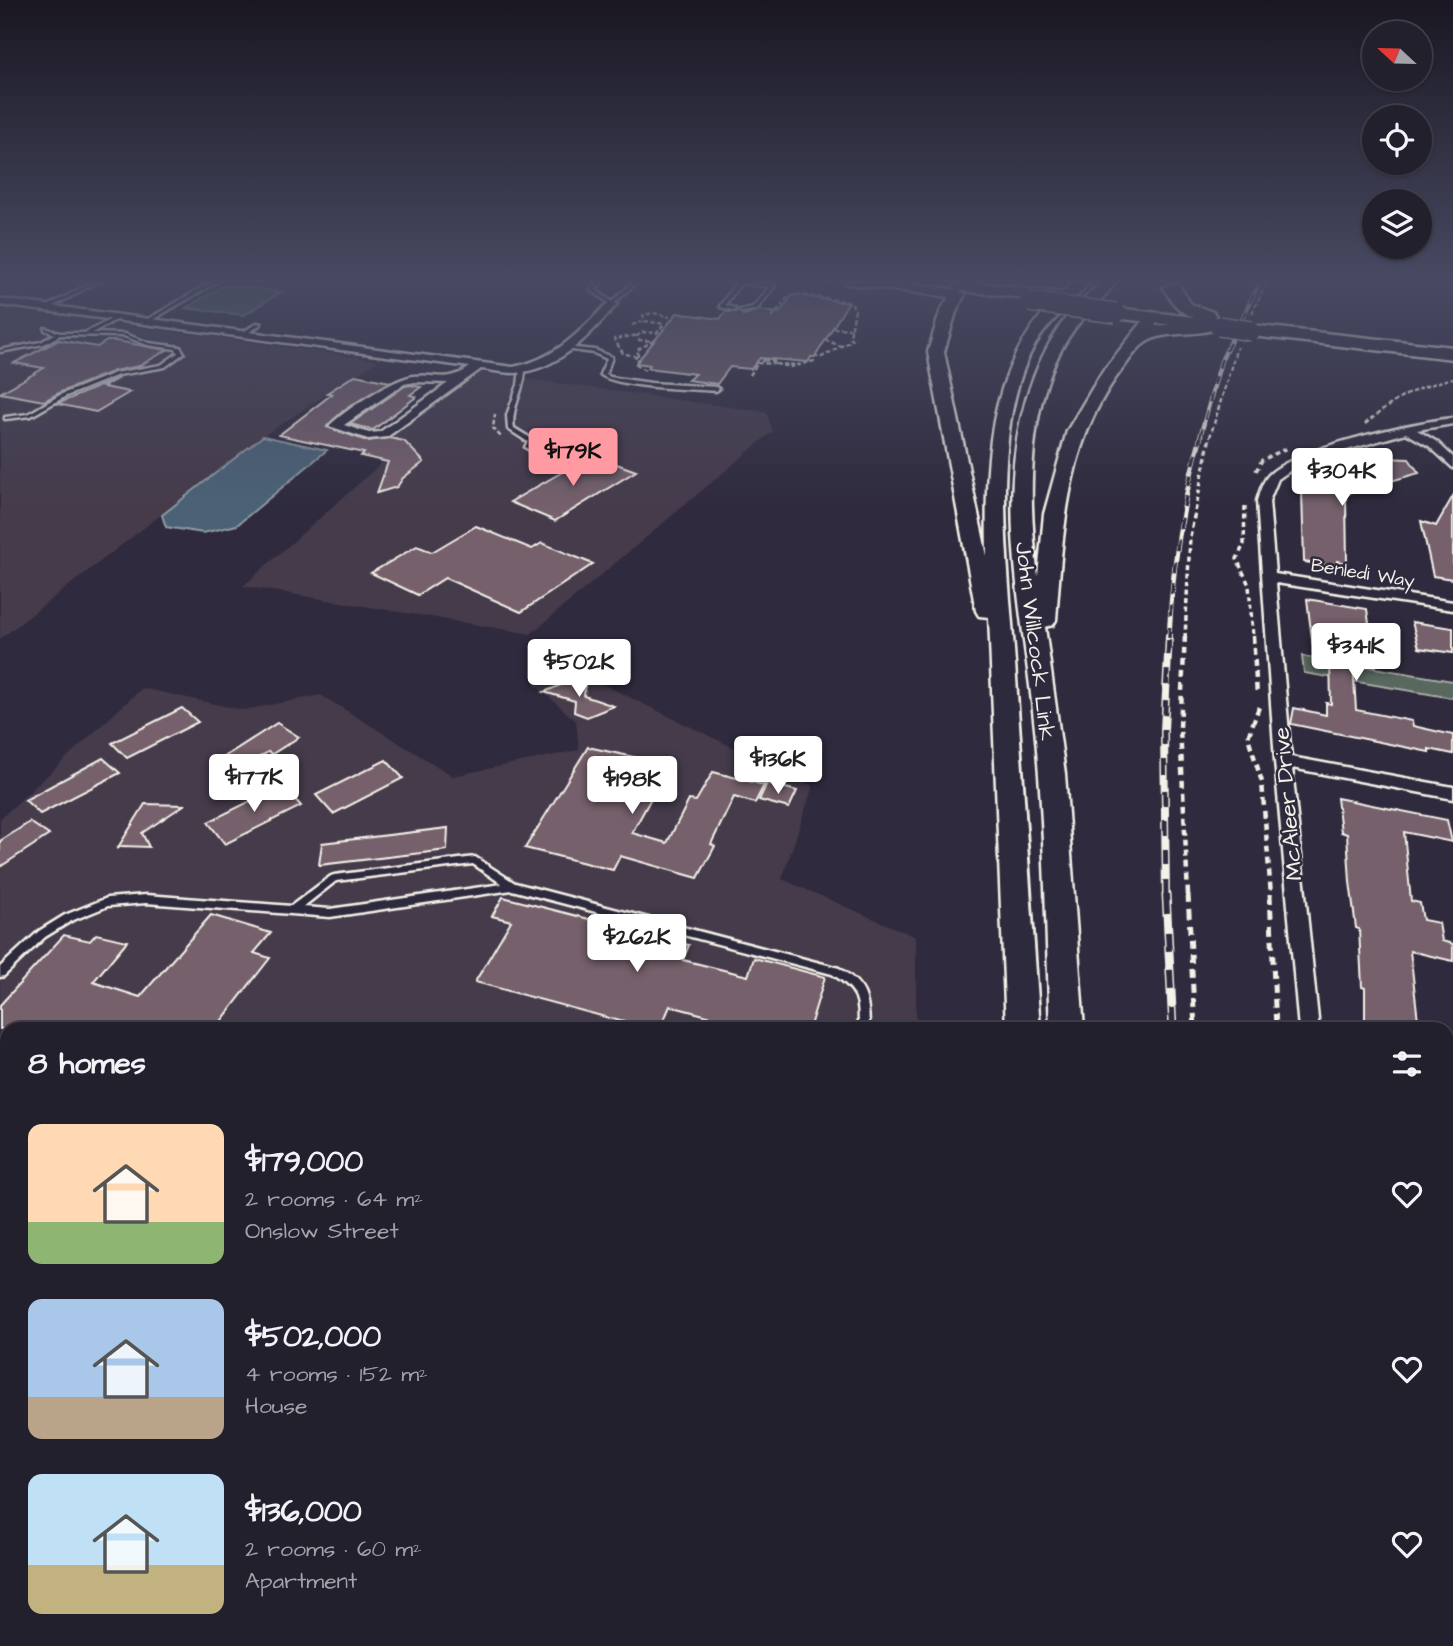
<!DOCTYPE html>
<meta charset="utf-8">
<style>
:root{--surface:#23202e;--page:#2b2836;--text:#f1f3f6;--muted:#a3a3aa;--line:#403e4a;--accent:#ff9aa2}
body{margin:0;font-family:"Architects Daughter",sans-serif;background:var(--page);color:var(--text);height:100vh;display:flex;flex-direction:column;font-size:26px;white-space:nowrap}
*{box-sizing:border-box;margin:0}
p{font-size:23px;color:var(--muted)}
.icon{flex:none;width:38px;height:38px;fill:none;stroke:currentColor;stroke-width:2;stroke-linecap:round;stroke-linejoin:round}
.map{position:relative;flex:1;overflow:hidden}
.sheet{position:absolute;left:0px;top:1022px;width:1454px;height:625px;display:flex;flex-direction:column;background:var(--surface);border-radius:21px 21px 0 0;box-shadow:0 2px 5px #0004,0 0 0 2px var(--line)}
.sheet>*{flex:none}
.needle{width:46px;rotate:292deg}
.controls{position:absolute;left:1362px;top:21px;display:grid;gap:14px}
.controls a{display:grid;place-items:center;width:70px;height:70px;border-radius:50%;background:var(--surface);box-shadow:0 2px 5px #0004,0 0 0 2px var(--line);font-size:35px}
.price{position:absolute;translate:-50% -60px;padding:0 16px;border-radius:7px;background:#fff;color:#222;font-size:23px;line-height:46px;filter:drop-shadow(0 2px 4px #0008)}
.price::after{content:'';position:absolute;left:50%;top:42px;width:21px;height:16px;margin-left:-10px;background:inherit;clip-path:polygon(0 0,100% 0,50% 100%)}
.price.current{background:var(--accent);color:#111}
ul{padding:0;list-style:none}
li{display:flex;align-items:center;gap:21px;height:175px;padding:0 28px}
li span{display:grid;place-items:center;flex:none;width:196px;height:140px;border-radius:14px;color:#555}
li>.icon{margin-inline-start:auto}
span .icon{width:84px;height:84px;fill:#fffc;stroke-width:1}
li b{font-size:30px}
h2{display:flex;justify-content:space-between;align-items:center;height:84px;padding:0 28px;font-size:30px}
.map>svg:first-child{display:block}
</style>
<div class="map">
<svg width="1453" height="1646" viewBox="0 0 1453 1646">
<rect width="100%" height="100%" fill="#2f2a3d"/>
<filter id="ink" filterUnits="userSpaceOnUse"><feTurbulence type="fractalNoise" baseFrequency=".0143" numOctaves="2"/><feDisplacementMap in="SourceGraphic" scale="14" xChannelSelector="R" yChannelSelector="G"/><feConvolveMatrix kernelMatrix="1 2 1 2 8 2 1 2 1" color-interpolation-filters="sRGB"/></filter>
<g filter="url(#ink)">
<g fill="#443a4b">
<path d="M 0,308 L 379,360 L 263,436 L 0,639 Z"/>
<path d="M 476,372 L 766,412 L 773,431 L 531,634 L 243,586 L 383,462 L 360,457 Z"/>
<path d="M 588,677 L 813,786 L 782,879 L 916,937 L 916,1029 L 7,1029 L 7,1640 L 985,1640 L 985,1646 L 0,1646 L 0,819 L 142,688 L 243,710 L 321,695 L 453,776 L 579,750 L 576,721 L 533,683 Z"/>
</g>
<g fill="#59675e" stroke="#a6aca3" stroke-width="2">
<path d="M 225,285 L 281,292 L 244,315 L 186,308 Z"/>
<path d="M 1302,656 L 1453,681 L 1453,698 L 1304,673 Z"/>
</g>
<path fill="#4c6276" stroke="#8f9ba4" stroke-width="2" d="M 263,436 L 327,450 L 237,525 L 203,533 L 166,527 L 162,515 Z"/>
<g fill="#75616c" stroke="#f4f1e8" stroke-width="2">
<path d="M 796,295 L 848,303 L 815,357 L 811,357 L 808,362 L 760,358 L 751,369 L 730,367 L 717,384 L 688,380 L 695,374 L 648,368 L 650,365 L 636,363 L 677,313 L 720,319 L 725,312 L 736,312 L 736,307 L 743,315 L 759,310 L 779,313 L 792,296 Z"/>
<path d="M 59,340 L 97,347 L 107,341 L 116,341 L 167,350 L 139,366 L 114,371 L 61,392 L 44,401 L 0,393 L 44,368 L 14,363 Z"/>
<path d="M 355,375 L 390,382 L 344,410 L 327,427 L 367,441 L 390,438 L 404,441 L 424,462 L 403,478 L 397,487 L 377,493 L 388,462 L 361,456 L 364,453 L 279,435 L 332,394 L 327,393 Z"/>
<path d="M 119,378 L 103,387 L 130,392 L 96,412 L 57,404 Z"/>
<path d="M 411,385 L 421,387 L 410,395 L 416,397 L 373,430 L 350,424 L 405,386 Z"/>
<path d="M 592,455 L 636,471 L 555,521 L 510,502 Z"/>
<path d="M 1384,458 L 1409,459 L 1419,473 L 1370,487 L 1363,483 L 1346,496 L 1347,563 L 1337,561 L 1337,567 L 1304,562 L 1302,492 L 1309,493 L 1342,470 Z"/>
<path d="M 1453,496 L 1453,579 L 1433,576 L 1421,521 L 1436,526 Z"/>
<path d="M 476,526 L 532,549 L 542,543 L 593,564 L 521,612 L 445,578 L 418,595 L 371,573 L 417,546 L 432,552 Z"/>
<path d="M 1307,599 L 1367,609 L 1375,666 L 1353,662 L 1356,710 L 1412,721 L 1413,726 L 1453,735 L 1453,754 L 1429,749 L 1429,752 L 1291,724 L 1294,708 L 1326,715 L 1326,703 L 1331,704 L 1330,658 L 1314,655 Z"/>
<path d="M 1412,622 L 1453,628 L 1453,653 L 1419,648 Z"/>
<path d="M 568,682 L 585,685 L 584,696 L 614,706 L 587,717 L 574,712 L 575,701 L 544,692 Z"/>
<path d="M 182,708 L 198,722 L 127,758 L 112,743 Z"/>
<path d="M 277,723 L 299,737 L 272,754 L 268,752 L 233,774 L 216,762 Z"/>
<path d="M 588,747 L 656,762 L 641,788 L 655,791 L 632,833 L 667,843 L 689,800 L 696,801 L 713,772 L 764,785 L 755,803 L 734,797 L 711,844 L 715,846 L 698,878 L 620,856 L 613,870 L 525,848 Z"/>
<path d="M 103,758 L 120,773 L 40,814 L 25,800 Z"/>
<path d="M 386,760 L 403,778 L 333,814 L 316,795 Z"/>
<path d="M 767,783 L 797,791 L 789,808 L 759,800 Z"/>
<path d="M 283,785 L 301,806 L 225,844 L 208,822 Z"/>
<path d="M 1337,798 L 1447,820 L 1452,842 L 1404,832 L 1411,901 L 1420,903 L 1423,920 L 1439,923 L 1442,941 L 1453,944 L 1453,961 L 1410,951 L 1419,1029 L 1365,1029 L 1365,988 L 1362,987 L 1359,929 L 1356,928 L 1350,882 L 1347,834 L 1341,832 Z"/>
<path d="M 145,804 L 184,805 L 142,833 L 149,847 L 122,846 L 117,849 Z"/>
<path d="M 30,822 L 49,835 L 0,867 L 0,841 Z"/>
<path d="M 448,828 L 447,850 L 319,865 L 322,843 Z"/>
<path d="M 503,897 L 632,930 L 634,925 L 662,932 L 660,938 L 689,945 L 683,960 L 748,976 L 754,958 L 825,977 L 809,1029 L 757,1029 L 670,1006 L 660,1029 L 650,1029 L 475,982 L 511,921 L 492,916 Z"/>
<path d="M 211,915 L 271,933 L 254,953 L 270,958 L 215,1029 L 0,1029 L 0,1005 L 64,935 L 90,941 L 96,934 L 127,941 L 93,982 L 140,997 Z"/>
</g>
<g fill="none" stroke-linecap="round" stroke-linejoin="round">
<defs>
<g id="lane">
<path d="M 96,280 L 101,280 L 48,309 L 44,308 Z"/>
<path d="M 215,280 L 220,280 L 147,323 L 143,322 Z"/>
<path d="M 599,280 L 603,280 L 596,290 L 612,302 L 635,280 L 639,280 L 612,305 L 591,290 Z"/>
<path d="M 738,280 L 773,285 L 775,286 L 757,309 L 742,312 L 740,311 L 740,310 L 753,307 L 770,287 L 741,283 L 725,305 L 734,308 L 734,310 L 720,307 L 720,306 Z"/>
<path d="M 115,317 L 117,317 L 117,319 L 92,333 L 125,334 L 149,343 L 180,347 L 184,353 L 165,367 L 118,375 L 66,396 L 31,416 L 5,419 L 5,417 L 28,414 L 62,394 L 115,373 L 161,365 L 178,353 L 176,349 L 148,345 L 124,336 L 60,335 L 44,344 L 0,352 L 0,350 L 41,342 L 55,334 L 45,330 L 45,328 L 60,333 L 85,333 Z"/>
<path d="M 257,323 L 261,324 L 244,336 L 240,336 L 240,334 Z"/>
<path d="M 565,347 L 595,350 L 612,357 L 606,374 L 610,377 L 651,383 L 716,387 L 719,389 L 716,391 C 693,389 615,388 600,374 L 607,359 L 594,353 L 565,349 Z"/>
<path d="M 520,368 L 525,369 C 525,390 510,408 514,428 L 532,439 L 540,437 L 553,439 L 557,445 C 548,454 535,455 525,447 L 528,442 L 508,429 L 507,415 L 518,385 ZM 540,441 L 549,442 L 551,445 L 541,449 L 531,447 L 533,442 Z"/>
<path d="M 475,857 L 515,883 L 839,968 C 866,985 869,998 869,1029 L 859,1029 C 859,999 859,991 832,974 L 512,890 L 330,917 L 146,903 L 108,906 L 71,921 L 45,937 L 4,976 L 0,977 L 0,967 L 39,931 L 65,915 L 107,898 L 146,895 L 291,906 L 331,876 L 334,875 ZM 473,864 L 502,884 L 330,909 L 303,907 L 336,881 Z"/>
<path d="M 835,1640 L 851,1640 L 850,1646 L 834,1646 Z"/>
</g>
<g id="street">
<path d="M 0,299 L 513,367 C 556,359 579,332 609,302 L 617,304 C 590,335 558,371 514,373 C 503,373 491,370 481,369 L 387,437 L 368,439 L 329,426 C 345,410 391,380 413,376 C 438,373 446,384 470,367 L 0,305 ZM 415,382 L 448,383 L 380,432 L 369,433 L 344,425 L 404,384 Z"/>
<path d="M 1453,418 L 1453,424 L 1417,430 L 1437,442 L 1453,457 L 1453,468 L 1429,446 L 1406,433 L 1336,453 L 1291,470 L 1278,479 L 1269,501 L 1275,574 L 1453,602 L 1453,610 L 1276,583 L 1291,757 L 1453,787 L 1453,799 L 1292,768 L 1319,1029 L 1299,1029 L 1275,761 L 1257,501 C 1260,491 1263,479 1272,472 C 1305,446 1410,423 1453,418 Z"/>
<path d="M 1447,1114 L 1453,1116 L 1453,1136 L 1447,1134 Z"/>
</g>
<g id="primary">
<path d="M 841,280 L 880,280 L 958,290 L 965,294 L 956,312 L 944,352 L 987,556 C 985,449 987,354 1076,280 L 1091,280 C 1067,310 1042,324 1026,363 C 991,448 1009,573 1015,663 C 1023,785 1031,907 1040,1029 L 1006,1029 L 989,617 L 979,616 L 976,611 L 928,352 L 940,312 L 949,297 L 848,284 Z"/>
<path d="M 1103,280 L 1118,280 C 1105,297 1088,311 1075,328 C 1026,393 1027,498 1038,576 L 1044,514 L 1067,431 L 1102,372 L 1148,315 L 1158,315 L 1161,318 L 1155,326 L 1213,320 L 1221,325 C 1207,339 1165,328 1145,343 C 1137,348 1130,359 1124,367 C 1066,439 1063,532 1056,620 L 1053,625 L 1045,627 L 1065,774 L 1084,1029 L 1050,1029 C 1046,932 1045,835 1036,739 C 1024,602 978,450 1060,326 C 1071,309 1089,295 1103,280 Z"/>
<rect x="1015" y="1640" width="48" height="6"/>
<rect x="1071" y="1640" width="48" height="6"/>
</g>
<g id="highway">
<path d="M 894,280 L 914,280 L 912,284 L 902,285 Z"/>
<path d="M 962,281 L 1064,293 L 1073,298 L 1064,303 L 956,290 L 953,286 Z"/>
<path d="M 1172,283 L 1178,284 L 1191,304 L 1213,312 L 1216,316 L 1213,320 L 1225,322 L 1228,326 L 1225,330 L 1219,331 L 1116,318 L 1107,313 L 1116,308 L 1194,317 C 1177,311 1173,303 1163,288 Z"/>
<path d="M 1251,325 L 1453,347 L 1453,359 L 1244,335 L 1242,331 Z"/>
</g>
</defs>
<use href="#lane" stroke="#f4f1e8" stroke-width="5"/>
<use href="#street" stroke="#f4f1e8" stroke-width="5"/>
<use href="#primary" stroke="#f4f1e8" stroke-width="5"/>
<use href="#highway" stroke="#f4f1e8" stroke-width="5"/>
<g stroke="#f4f1e8" stroke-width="2.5" stroke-dasharray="4.5 2.5" stroke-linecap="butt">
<path d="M 805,280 L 834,283"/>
<path d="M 1252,313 L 1268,280"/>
<path d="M 772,317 L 788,297 L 796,294 L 851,302 L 855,310 L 850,337 L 852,340 L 822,357 L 811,357"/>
<path d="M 632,325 L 645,321"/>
<path d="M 833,328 L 852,329"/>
<path d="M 825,340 L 841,346"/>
<path d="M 637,357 L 623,353 L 614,339 L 639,335"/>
<path d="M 764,360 L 774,361 L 776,364 L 758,363 Z"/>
<path d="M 776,364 L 791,367 L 814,361 L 815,358"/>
<path d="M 776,364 L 800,365"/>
<path d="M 645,370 L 635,363 L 639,359 L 637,350 L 653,341 L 639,340 L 637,336 L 643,332 L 657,333 L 664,324 L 645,321 L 643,315 L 654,313 L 670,317"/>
<path d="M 750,375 L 758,363"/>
<path d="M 495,414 L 493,428 L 501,437"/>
<path d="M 1365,424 C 1398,397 1412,389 1453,378"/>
<path d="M 1210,437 L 1237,347"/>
</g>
<g stroke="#f4f1e8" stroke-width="3.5" stroke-dasharray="5 3.5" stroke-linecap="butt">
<path d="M 1256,471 L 1262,460 L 1287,448"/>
<path d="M 1245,506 L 1244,544 L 1237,559 L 1249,585 L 1253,638"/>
<path d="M 1185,638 L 1190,537 L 1210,436"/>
</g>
<g stroke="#f4f1e8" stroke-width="4.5" stroke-dasharray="7 5" stroke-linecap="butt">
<path d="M 1185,636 L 1180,727 L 1188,895"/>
<path d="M 1253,636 L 1257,695"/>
<path d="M 1259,707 L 1248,737 L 1262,782 L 1271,895"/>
</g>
<g stroke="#f4f1e8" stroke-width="5" stroke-dasharray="9 6" stroke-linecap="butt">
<path d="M 1188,894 L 1195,1029"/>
<path d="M 1270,894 L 1276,1029"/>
</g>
<g stroke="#f4f1e8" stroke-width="7" stroke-dasharray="10 8" stroke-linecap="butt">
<path d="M 1277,1640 L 1279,1646"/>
<path d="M 1321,1640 L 1322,1646"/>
</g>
<use href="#lane" fill="#2f2a3d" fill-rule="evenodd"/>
<use href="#street" fill="#2f2a3d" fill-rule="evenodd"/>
<use href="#primary" fill="#2f2a3d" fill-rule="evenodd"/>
<use href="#highway" fill="#2f2a3d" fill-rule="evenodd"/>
<defs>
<path id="rail-far4" d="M 1200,437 L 1221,361 L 1261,280"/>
<path id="rail-far3" d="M 1169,638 C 1172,569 1182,502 1201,436"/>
<path id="rail-far2" d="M 1166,895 L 1164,730 L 1169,636"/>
<path id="rail-far1" d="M 1166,894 L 1173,1029"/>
<path id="rail" d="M 1238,1640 L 1238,1646"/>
</defs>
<use href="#rail-far4" stroke="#f4f1e8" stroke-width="4.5"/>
<use href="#rail-far3" stroke="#f4f1e8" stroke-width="5"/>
<use href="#rail-far2" stroke="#f4f1e8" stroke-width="8"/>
<use href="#rail-far1" stroke="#f4f1e8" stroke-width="9"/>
<use href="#rail" stroke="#f4f1e8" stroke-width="10"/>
<use href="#rail-far4" stroke="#2f2a3d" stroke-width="2.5" stroke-dasharray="9" stroke-linecap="butt"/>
<use href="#rail-far3" stroke="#2f2a3d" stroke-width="3.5" stroke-dasharray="11" stroke-linecap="butt"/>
<use href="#rail-far2" stroke="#2f2a3d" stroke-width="5" stroke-dasharray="15" stroke-linecap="butt"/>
<use href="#rail-far1" stroke="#2f2a3d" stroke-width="6" stroke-dasharray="19" stroke-linecap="butt"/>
<use href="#rail" stroke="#2f2a3d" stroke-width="8" stroke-dasharray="24" stroke-linecap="butt"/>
<defs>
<g id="highway-bridge">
<path d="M 1029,302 L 1116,313"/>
<path d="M 1219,326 L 1251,331"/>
</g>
</defs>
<use href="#highway-bridge" stroke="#f4f1e8" stroke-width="22" stroke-linecap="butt"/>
<use href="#highway-bridge" stroke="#2f2a3d" stroke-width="19"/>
</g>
</g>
<linearGradient id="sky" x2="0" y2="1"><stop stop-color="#1a1722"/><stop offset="0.55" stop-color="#474a62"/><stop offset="1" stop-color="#474a62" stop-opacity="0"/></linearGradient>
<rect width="1453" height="510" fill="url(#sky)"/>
<g text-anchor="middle" stroke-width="5" stroke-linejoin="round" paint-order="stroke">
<g font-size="19" fill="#f4f1e8" stroke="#2f2a3d">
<text transform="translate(1363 572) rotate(9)" y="7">Benledi Way</text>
</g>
<g font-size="23" fill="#f4f1e8" stroke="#2f2a3d">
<text transform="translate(1036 641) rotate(83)" y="8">John Willcock Link</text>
<text transform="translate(1287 804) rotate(-95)" y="8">McAleer Drive</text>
</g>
</g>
</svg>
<div class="controls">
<a><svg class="needle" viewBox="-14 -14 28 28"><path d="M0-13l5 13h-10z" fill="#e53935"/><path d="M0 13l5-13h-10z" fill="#a3a3aa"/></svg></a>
<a><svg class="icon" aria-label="locate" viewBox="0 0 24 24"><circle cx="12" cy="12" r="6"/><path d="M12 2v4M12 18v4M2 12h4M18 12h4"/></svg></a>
<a><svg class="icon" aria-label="layers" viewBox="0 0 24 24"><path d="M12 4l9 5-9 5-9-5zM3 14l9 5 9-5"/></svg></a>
</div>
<b class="price current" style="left:573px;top:488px">$179K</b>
<b class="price" style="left:1342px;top:508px">$304K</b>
<b class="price" style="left:1356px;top:683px">$341K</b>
<b class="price" style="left:579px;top:699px">$502K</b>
<b class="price" style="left:778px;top:796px">$136K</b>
<b class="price" style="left:254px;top:814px">$177K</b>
<b class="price" style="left:632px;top:816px">$198K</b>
<b class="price" style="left:637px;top:974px">$262K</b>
<section class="sheet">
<h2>8 homes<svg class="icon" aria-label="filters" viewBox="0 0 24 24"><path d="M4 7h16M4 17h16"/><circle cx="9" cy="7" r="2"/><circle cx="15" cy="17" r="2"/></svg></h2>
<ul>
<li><span style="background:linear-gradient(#ffd9b3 70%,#8fb573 0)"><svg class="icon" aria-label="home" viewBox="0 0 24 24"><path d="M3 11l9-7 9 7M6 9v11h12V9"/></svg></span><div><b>$179,000</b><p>2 rooms · 64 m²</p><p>Onslow Street</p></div><svg class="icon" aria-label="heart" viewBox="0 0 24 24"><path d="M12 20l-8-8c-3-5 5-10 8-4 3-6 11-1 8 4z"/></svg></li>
<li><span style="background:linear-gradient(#a9c7e8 70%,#b9a48a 0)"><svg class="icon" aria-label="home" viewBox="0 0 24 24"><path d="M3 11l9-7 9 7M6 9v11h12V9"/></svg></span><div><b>$502,000</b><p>4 rooms · 152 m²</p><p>House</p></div><svg class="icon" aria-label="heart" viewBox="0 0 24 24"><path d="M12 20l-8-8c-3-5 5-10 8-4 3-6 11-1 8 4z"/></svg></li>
<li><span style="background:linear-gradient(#bfe0f5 65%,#c2b280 0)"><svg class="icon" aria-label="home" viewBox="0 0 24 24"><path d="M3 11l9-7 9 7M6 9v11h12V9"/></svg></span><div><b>$136,000</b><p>2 rooms · 60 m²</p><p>Apartment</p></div><svg class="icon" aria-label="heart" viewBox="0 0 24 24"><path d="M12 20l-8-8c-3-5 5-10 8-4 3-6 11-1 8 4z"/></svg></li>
</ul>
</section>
</div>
